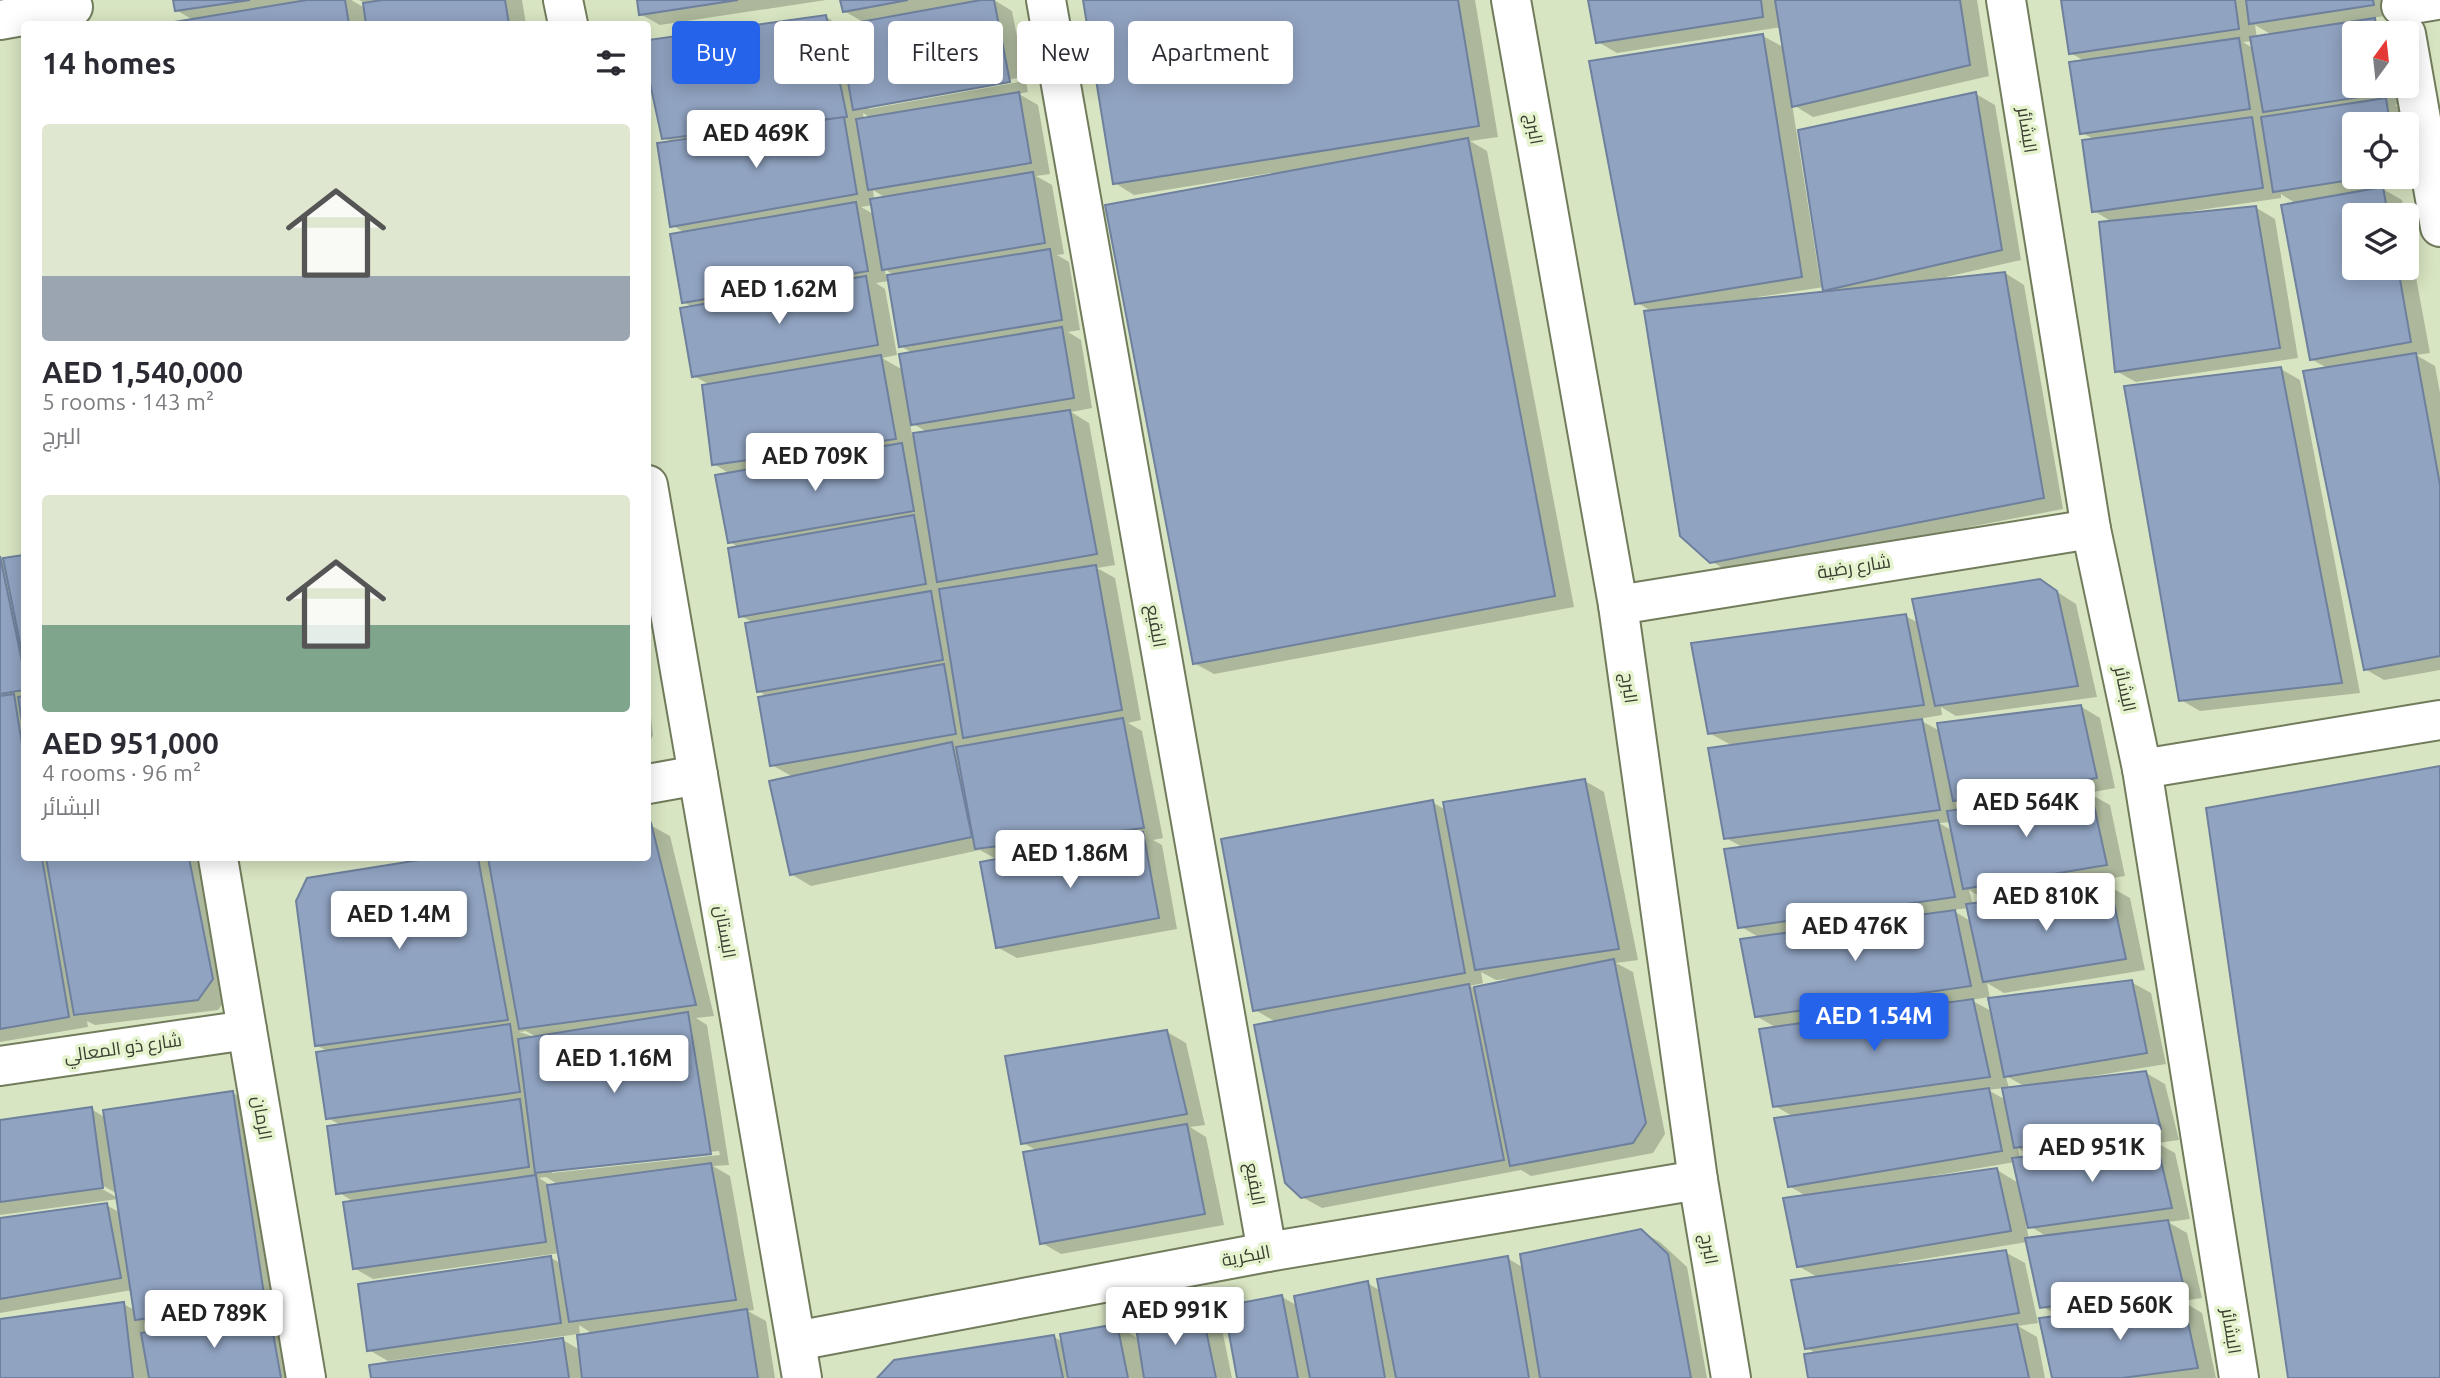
<!DOCTYPE html>
<meta charset="utf-8">
<style>
:root{--surface:#fff;--page:#f7f7f7;--text:#2b2b33;--muted:#7c7c81;--accent:#2563eb}
body{margin:0;font-family:Ubuntu,Cairo,sans-serif;background:var(--page);color:var(--text);height:100vh;display:flex;flex-direction:column;font-size:26px;white-space:nowrap}
*{box-sizing:border-box;margin:0}
p{font-size:23px;color:var(--muted)}
.icon{flex:none;width:38px;height:38px;fill:none;stroke:currentColor;stroke-width:2;stroke-linecap:round;stroke-linejoin:round}
.map{position:relative;flex:1;overflow:hidden}
.drawer{position:absolute;left:21px;top:21px;width:630px;height:840px;display:flex;flex-direction:column;background:var(--surface);border-radius:7px;box-shadow:0 4px 18px #0003}
.drawer>*{flex:none}
.top-card{position:absolute;left:672px;top:21px;width:665px;height:63px;display:flex;gap:14px}
.needle{width:46px;rotate:15deg}
.fabs{position:absolute;left:2342px;top:21px;display:grid;gap:14px}
.fabs a{display:grid;place-items:center;width:77px;height:77px;border-radius:7px;background:var(--surface);box-shadow:0 4px 18px #0003;font-size:35px}
.price{position:absolute;translate:-50% -60px;padding:0 16px;border-radius:7px;background:#fff;color:#222;font-size:23px;line-height:46px;filter:drop-shadow(0 2px 4px #0008)}
.price::after{content:'';position:absolute;left:50%;top:42px;width:21px;height:16px;margin-left:-10px;background:inherit;clip-path:polygon(0 0,100% 0,50% 100%)}
.price.current{background:var(--accent);color:#fff}
ul{padding:0;list-style:none}
li{display:grid;align-content:center;gap:14px;height:371px;padding:0 21px}
li span{display:grid;place-items:center;height:217px;border-radius:7px;color:#555}
li>.icon{margin-inline-start:auto}
span .icon{width:126px;height:126px;fill:#fffc;stroke-width:1}
li b{font-size:30px}
h2{display:flex;justify-content:space-between;align-items:center;height:84px;padding:0 21px;font-size:30px}
.tag{padding:0 24px;border-radius:7px;background:var(--surface);box-shadow:0 4px 18px #0003;font-size:24px;line-height:63px}
.tag.current{background:var(--accent);color:#fff}
.map>svg:first-child{display:block}
</style>
<div class="map">
<svg width="2440" height="1378" viewBox="0 0 2440 1378">
<rect width="100%" height="100%" fill="#d8e5c2"/>
<g fill="#0003" fill-rule="evenodd">
<path d="M 175,0 L 351,0 L 365,8 L 365,3 L 359,0 L 522,0 L 526,24 L 173,24 L 195,21 L 176,10 Z"/>
<path d="M 639,0 L 826,0 L 660,25 L 640,14 Z"/>
<path d="M 842,0 L 994,0 L 1012,11 L 1028,92 L 1019,94 L 1038,105 L 1050,174 L 1036,176 L 1052,185 L 1064,254 L 1057,255 L 1069,262 L 1080,330 L 1068,332 L 1081,340 L 1092,408 L 1071,412 L 1089,423 L 1115,565 L 1097,568 L 1115,578 L 1141,720 L 1128,723 L 1142,731 L 1163,838 L 1153,840 L 1162,845 L 1177,929 L 1017,958 L 997,947 L 998,860 L 980,850 L 811,886 L 791,874 L 793,777 L 772,765 L 768,697 L 758,691 L 754,623 L 741,616 L 738,547 L 730,542 L 730,474 L 714,464 L 710,385 L 694,376 L 693,307 L 683,302 L 685,233 L 672,225 L 672,142 L 664,138 L 648,66 L 648,42 L 826,17 L 843,27 L 865,23 L 844,11 ZM 1018,78 L 1019,82 L 869,109 L 869,105 ZM 863,113 L 871,118 L 864,120 ZM 873,190 L 886,198 L 874,200 ZM 873,205 L 875,215 L 861,207 ZM 885,269 L 889,272 L 896,276 L 886,277 ZM 889,281 L 900,346 L 913,353 L 903,370 L 882,358 L 897,355 L 885,289 L 876,283 ZM 910,422 L 927,432 L 912,435 Z"/>
<path d="M 1085,0 L 1475,0 L 1498,137 L 1470,141 L 1487,151 L 1574,607 L 1214,674 L 1194,663 L 1271,176 L 1271,173 L 1134,195 L 1115,183 Z"/>
<path d="M 1590,0 L 1977,0 L 1989,76 L 1813,117 L 1792,104 L 1820,280 L 1976,94 L 1995,105 L 2021,260 L 1946,277 L 1946,280 L 2005,273 L 2024,285 L 2063,509 L 1731,573 L 1711,561 L 1653,312 L 1636,302 L 1763,36 L 1785,48 L 1782,27 L 1617,53 L 1598,42 ZM 1824,287 L 1830,293 L 1758,300 L 1758,297 Z"/>
<path d="M 2062,0 L 2389,0 L 2392,15 L 2371,18 L 2394,33 L 2354,33 L 2354,86 L 2402,86 L 2405,103 L 2395,105 L 2405,111 L 2416,183 L 2381,188 L 2402,200 L 2405,215 L 2354,215 L 2354,268 L 2406,268 L 2406,223 L 2430,353 L 2416,355 L 2435,366 L 2440,393 L 2440,670 L 2384,680 L 2365,669 L 2329,369 L 2311,359 L 2297,204 L 2281,194 L 2281,198 L 2186,212 L 2187,215 L 2255,207 L 2275,219 L 2298,358 L 2136,382 L 2116,371 L 2114,223 L 2094,211 L 2095,140 L 2081,132 L 2085,61 L 2070,53 ZM 2255,25 L 2274,36 L 2257,38 ZM 2253,41 L 2254,49 L 2243,42 ZM 2354,124 L 2406,124 L 2406,177 L 2354,177 Z"/>
<path d="M 2281,369 L 2300,380 L 2360,693 L 2200,711 L 2181,700 Z"/>
<path d="M 24,555 L 24,858 L 205,858 L 232,991 L 218,1010 L 95,1025 L 87,1021 L 88,1027 L 0,1042 L 0,558 Z"/>
<path d="M 2040,581 L 2076,604 L 2097,697 L 1956,716 L 1941,707 L 1942,715 L 1918,719 L 1940,731 L 2080,706 L 2100,718 L 2115,788 L 2088,793 L 2110,805 L 2125,876 L 1984,899 L 1969,890 L 1973,905 L 2110,887 L 2130,898 L 2145,970 L 2004,993 L 1987,983 L 1990,999 L 2131,982 L 2151,993 L 2166,1064 L 2087,1077 L 2088,1080 L 2146,1073 L 2165,1084 L 2179,1140 L 2157,1143 L 2175,1153 L 2190,1219 L 2168,1222 L 2187,1233 L 2202,1298 L 2182,1301 L 2202,1313 L 2216,1378 L 2054,1378 L 2060,1317 L 2042,1306 L 2027,1242 L 1899,1263 L 1899,1267 L 2005,1252 L 2025,1263 L 2038,1323 L 2018,1326 L 2037,1337 L 2045,1378 L 1810,1378 L 1817,1354 L 1807,1348 L 1819,1278 L 1798,1266 L 1808,1197 L 1789,1186 L 1794,1117 L 1775,1106 L 1777,1028 L 1756,1016 L 1760,938 L 1740,926 L 1744,848 L 1726,838 L 1733,746 L 1709,733 L 1905,616 L 1919,623 ZM 1955,801 L 1970,809 L 1957,811 ZM 1951,822 L 1953,831 L 1939,823 ZM 1969,908 L 1972,922 L 1952,910 ZM 1989,997 L 1993,1012 L 1971,1000 ZM 2006,1076 L 2026,1087 L 2009,1089 ZM 2004,1088 L 2006,1100 L 1988,1090 ZM 2018,1148 L 2027,1154 L 2033,1157 L 2020,1159 ZM 2015,1162 L 2020,1184 L 1997,1170 L 1932,1179 L 1932,1176 ZM 2026,1224 L 2048,1237 L 2029,1240 Z"/>
<path d="M 648,690 L 653,735 L 648,746 Z"/>
<path d="M 1585,781 L 1604,792 L 1638,960 L 1616,963 L 1633,972 L 1665,1134 L 1653,1153 L 1531,1176 L 1521,1170 L 1322,1208 L 1302,1197 L 1276,1022 L 1255,1010 L 1432,802 L 1446,810 ZM 1481,972 L 1496,980 L 1508,979 L 1508,982 L 1477,990 L 1470,986 L 1483,983 Z"/>
<path d="M 650,825 L 670,836 L 714,1016 L 696,1018 L 707,1025 L 729,1165 L 713,1166 L 730,1176 L 754,1310 L 748,1311 L 766,1321 L 775,1378 L 373,1378 L 563,1340 L 580,1350 L 578,1334 L 388,1361 L 369,1350 L 551,1258 L 562,1264 L 560,1253 L 373,1279 L 354,1268 L 354,1202 L 338,1192 L 342,1126 L 328,1118 L 329,1052 L 316,1045 L 308,879 L 443,858 L 485,858 L 491,861 L 490,858 L 648,858 L 648,826 ZM 526,1031 L 538,1038 L 519,1032 ZM 719,1151 L 720,1155 L 552,1173 L 552,1169 ZM 546,1177 L 559,1185 L 552,1186 L 539,1178 ZM 579,1325 L 590,1332 L 595,1334 L 580,1336 Z"/>
<path d="M 1167,1032 L 1186,1043 L 1205,1125 L 1190,1127 L 1206,1137 L 1224,1225 L 1061,1254 L 1042,1243 L 1038,1151 L 1023,1143 Z"/>
<path d="M 233,1093 L 252,1104 L 283,1312 L 269,1314 L 288,1324 L 297,1378 L 0,1378 L 0,1321 L 123,1304 L 135,1310 L 132,1290 L 0,1313 L 0,1220 L 106,1205 L 121,1213 L 118,1199 L 0,1215 L 0,1122 L 91,1109 L 106,1118 ZM 96,1182 L 118,1194 L 118,1198 L 95,1185 ZM 144,1323 L 158,1332 L 145,1334 Z"/>
<path d="M 1640,1231 L 1660,1242 L 1687,1267 L 1707,1378 L 1239,1378 L 1282,1297 L 1298,1306 L 1367,1283 L 1381,1291 L 1507,1258 L 1524,1268 Z"/>
<path d="M 1202,1313 L 1221,1324 L 1232,1378 L 879,1378 L 1054,1337 L 1063,1342 L 1117,1326 L 1139,1339 Z"/>
</g>
<g fill="#90a3c1" stroke="#6e809d" stroke-width="2">
<path d="M 173,0 L 250,0 L 175,11 Z"/>
<path d="M 307,0 L 345,0 L 349,24 L 162,24 Z"/>
<path d="M 382,0 L 505,0 L 509,24 L 366,24 L 363,3 Z"/>
<path d="M 637,0 L 738,0 L 639,15 Z"/>
<path d="M 840,0 L 908,0 L 843,12 Z"/>
<path d="M 981,0 L 994,0 L 1010,82 L 853,110 L 838,26 Z"/>
<path d="M 1083,0 L 1458,0 L 1479,126 L 1113,184 Z"/>
<path d="M 1588,0 L 1761,0 L 1763,17 L 1596,43 Z"/>
<path d="M 1775,0 L 1960,0 L 1970,65 L 1792,107 Z"/>
<path d="M 2061,0 L 2235,0 L 2239,29 L 2069,54 Z"/>
<path d="M 2246,0 L 2373,0 L 2374,5 L 2249,24 Z"/>
<path d="M 826,15 L 847,117 L 662,139 L 648,74 L 648,40 Z"/>
<path d="M 2375,18 L 2377,33 L 2354,33 L 2354,86 L 2385,86 L 2386,93 L 2263,112 L 2250,37 Z"/>
<path d="M 1763,34 L 1802,277 L 1635,304 L 1589,61 Z"/>
<path d="M 2239,38 L 2250,109 L 2080,134 L 2069,62 Z"/>
<path d="M 1019,92 L 1031,163 L 868,190 L 856,119 Z"/>
<path d="M 1976,92 L 2002,250 L 1823,291 L 1798,130 Z"/>
<path d="M 2386,98 L 2390,124 L 2354,124 L 2354,177 L 2370,177 L 2273,192 L 2261,117 Z"/>
<path d="M 844,117 L 857,194 L 670,227 L 657,143 Z"/>
<path d="M 2252,117 L 2263,188 L 2092,212 L 2082,140 Z"/>
<path d="M 1468,138 L 1555,596 L 1193,664 L 1105,205 Z"/>
<path d="M 1033,172 L 1045,243 L 882,270 L 870,199 Z"/>
<path d="M 2383,187 L 2388,215 L 2354,215 L 2354,268 L 2398,268 L 2411,342 L 2310,360 L 2281,205 Z"/>
<path d="M 856,202 L 868,271 L 682,303 L 670,234 Z"/>
<path d="M 2256,206 L 2280,348 L 2115,372 L 2099,222 Z"/>
<path d="M 1050,249 L 1062,320 L 899,347 L 887,275 Z"/>
<path d="M 2005,272 L 2044,498 L 1710,563 L 1680,536 L 1644,311 Z"/>
<path d="M 866,276 L 878,345 L 692,377 L 680,308 Z"/>
<path d="M 1062,327 L 1074,398 L 911,425 L 899,354 Z"/>
<path d="M 2416,353 L 2440,485 L 2440,656 L 2364,670 L 2303,371 Z"/>
<path d="M 881,355 L 896,439 L 712,465 L 702,385 Z"/>
<path d="M 2281,367 L 2342,683 L 2179,701 L 2124,386 Z"/>
<path d="M 1070,410 L 1097,554 L 937,582 L 913,433 Z"/>
<path d="M 902,443 L 914,511 L 728,543 L 715,475 Z"/>
<path d="M 914,515 L 926,584 L 739,617 L 728,548 Z"/>
<path d="M 24,555 L 24,663 L 3,558 Z"/>
<path d="M 0,556 L 24,671 L 24,690 L 0,694 Z"/>
<path d="M 1096,565 L 1122,710 L 963,738 L 939,589 Z"/>
<path d="M 2040,579 L 2057,591 L 2078,686 L 1935,706 L 1912,599 Z"/>
<path d="M 931,591 L 943,660 L 757,692 L 745,623 Z"/>
<path d="M 1906,614 L 1924,705 L 1708,734 L 1691,643 Z"/>
<path d="M 944,664 L 956,734 L 770,766 L 758,697 Z"/>
<path d="M 14,694 L 24,757 L 24,858 L 42,858 L 69,1017 L 0,1029 L 0,696 Z"/>
<path d="M 24,696 L 24,735 L 18,697 Z"/>
<path d="M 2081,705 L 2097,778 L 1953,801 L 1937,723 Z"/>
<path d="M 1123,718 L 1144,828 L 975,849 L 956,747 Z"/>
<path d="M 1922,719 L 1940,810 L 1724,839 L 1708,748 Z"/>
<path d="M 952,742 L 972,837 L 790,875 L 769,781 Z"/>
<path d="M 2440,766 L 2440,1378 L 2288,1378 L 2206,808 Z"/>
<path d="M 1585,779 L 1619,949 L 1475,970 L 1443,802 Z"/>
<path d="M 2091,792 L 2107,865 L 1963,889 L 1947,811 Z"/>
<path d="M 1433,800 L 1465,973 L 1253,1011 L 1221,839 Z"/>
<path d="M 1938,820 L 1955,897 L 1738,928 L 1724,849 Z"/>
<path d="M 651,823 L 696,1005 L 519,1029 L 488,858 L 648,858 L 648,824 Z"/>
<path d="M 1143,832 L 1159,918 L 996,948 L 980,862 Z"/>
<path d="M 46,858 L 189,858 L 213,979 L 198,1000 L 74,1015 Z"/>
<path d="M 432,858 L 478,858 L 508,1020 L 315,1046 L 296,901 L 307,878 Z"/>
<path d="M 2110,885 L 2126,959 L 1983,982 L 1966,904 Z"/>
<path d="M 1955,910 L 1971,986 L 1755,1017 L 1740,939 Z"/>
<path d="M 1614,959 L 1646,1123 L 1633,1143 L 1510,1166 L 1474,987 Z"/>
<path d="M 2132,980 L 2147,1053 L 2004,1077 L 1988,998 Z"/>
<path d="M 1469,984 L 1504,1160 L 1301,1198 L 1285,1183 L 1254,1025 Z"/>
<path d="M 1973,999 L 1990,1077 L 1773,1107 L 1759,1029 Z"/>
<path d="M 688,1012 L 711,1154 L 535,1173 L 518,1039 Z"/>
<path d="M 510,1024 L 520,1092 L 326,1119 L 316,1052 Z"/>
<path d="M 1167,1030 L 1187,1114 L 1021,1144 L 1005,1056 Z"/>
<path d="M 2146,1071 L 2161,1129 L 2014,1148 L 2002,1088 Z"/>
<path d="M 1989,1088 L 2002,1151 L 1788,1187 L 1774,1118 Z"/>
<path d="M 233,1091 L 265,1301 L 135,1320 L 103,1110 Z"/>
<path d="M 520,1099 L 529,1167 L 336,1194 L 327,1126 Z"/>
<path d="M 92,1107 L 103,1188 L 0,1202 L 0,1120 Z"/>
<path d="M 1187,1124 L 1205,1214 L 1040,1244 L 1023,1152 Z"/>
<path d="M 2156,1140 L 2172,1208 L 2028,1228 L 2012,1158 Z"/>
<path d="M 711,1163 L 736,1300 L 569,1322 L 547,1185 Z"/>
<path d="M 1997,1168 L 2011,1231 L 1797,1267 L 1783,1198 Z"/>
<path d="M 536,1175 L 546,1242 L 353,1269 L 343,1202 Z"/>
<path d="M 107,1203 L 121,1278 L 0,1299 L 0,1218 Z"/>
<path d="M 2168,1220 L 2184,1288 L 2040,1308 L 2025,1238 Z"/>
<path d="M 1641,1229 L 1668,1254 L 1691,1378 L 1540,1378 L 1520,1254 Z"/>
<path d="M 2006,1250 L 2019,1313 L 1805,1349 L 1791,1280 Z"/>
<path d="M 551,1256 L 561,1323 L 367,1351 L 358,1284 Z"/>
<path d="M 1508,1256 L 1529,1378 L 1396,1378 L 1377,1279 Z"/>
<path d="M 1368,1281 L 1385,1378 L 1310,1378 L 1294,1296 Z"/>
<path d="M 1282,1295 L 1298,1378 L 1237,1378 L 1224,1306 Z"/>
<path d="M 2183,1300 L 2198,1368 L 2122,1378 L 2052,1378 L 2039,1318 Z"/>
<path d="M 124,1302 L 133,1378 L 0,1378 L 0,1319 Z"/>
<path d="M 747,1309 L 758,1378 L 582,1378 L 577,1335 Z"/>
<path d="M 269,1311 L 281,1378 L 149,1378 L 141,1333 Z"/>
<path d="M 1202,1311 L 1216,1378 L 1144,1378 L 1135,1321 Z"/>
<path d="M 1117,1324 L 1128,1378 L 1068,1378 L 1060,1334 Z"/>
<path d="M 2017,1324 L 2029,1378 L 1808,1378 L 1804,1354 Z"/>
<path d="M 1054,1335 L 1063,1378 L 877,1378 L 894,1360 Z"/>
<path d="M 563,1338 L 569,1378 L 371,1378 L 369,1365 Z"/>
</g>
<g fill="none" stroke-linecap="round" stroke-linejoin="round">
<defs>
<g id="minor">
<path d="M 563,0 L 568,24"/>
<path d="M 1046,0 L 1267,1252"/>
<path d="M 1511,0 L 1618,605 L 1698,1180 L 1731,1378"/>
<path d="M 2006,0 L 2091,529 L 2142,769 L 2239,1378"/>
<path d="M 2401,6 L 2437,0"/>
<path d="M 0,20 L 73,7"/>
<path d="M 2406,34 L 2440,227"/>
<path d="M 648,485 L 802,1378"/>
<path d="M 1618,605 L 2091,529"/>
<path d="M 2142,769 L 2440,720"/>
<path d="M 648,784 L 698,775"/>
<path d="M 218,858 L 306,1378"/>
<path d="M 0,1066 L 247,1030"/>
<path d="M 796,1341 L 1267,1252 L 1698,1180"/>
</g>
</defs>
<use href="#minor" stroke="#717c5c" stroke-width="42"/>
<use href="#minor" stroke="#fff" stroke-width="38"/>
</g>
<g text-anchor="middle" stroke-width="7" stroke-linejoin="round" paint-order="stroke">
<g font-size="18" fill="#393e2f" stroke="#e6f3cf">
<text transform="translate(1534 129) rotate(80)" y="6">البرج</text>
<text transform="translate(2027 130) rotate(81)" y="6">البشائر</text>
<text transform="translate(1854 567) rotate(-9)" y="6">شارع رضية</text>
<text transform="translate(1156 626) rotate(80)" y="6">البقيع</text>
<text transform="translate(1629 688) rotate(82)" y="6">البرج</text>
<text transform="translate(2125 689) rotate(78)" y="6">البشائر</text>
<text transform="translate(725 932) rotate(80)" y="6">البستان</text>
<text transform="translate(123 1048) rotate(-8)" y="6">شارع ذو المعالي</text>
<text transform="translate(262 1118) rotate(80)" y="6">الرمان</text>
<text transform="translate(1255 1184) rotate(80)" y="6">البقيع</text>
<text transform="translate(1709 1249) rotate(80)" y="6">البرج</text>
<text transform="translate(1246 1256) rotate(-11)" y="6">البكرية</text>
<text transform="translate(2231 1331) rotate(81)" y="6">البشائر</text>
</g>
</g>
</svg>
<div class="fabs">
<a><svg class="needle" viewBox="-14 -14 28 28"><path d="M0-13l5 13h-10z" fill="#e53935"/><path d="M0 13l5-13h-10z" fill="#7c7c81"/></svg></a>
<a><svg class="icon" aria-label="locate" viewBox="0 0 24 24"><circle cx="12" cy="12" r="6"/><path d="M12 2v4M12 18v4M2 12h4M18 12h4"/></svg></a>
<a><svg class="icon" aria-label="layers" viewBox="0 0 24 24"><path d="M12 4l9 5-9 5-9-5zM3 14l9 5 9-5"/></svg></a>
</div>
<b class="price" style="left:756px;top:170px">AED 469K</b>
<b class="price" style="left:779px;top:326px">AED 1.62M</b>
<b class="price" style="left:815px;top:493px">AED 709K</b>
<b class="price" style="left:2026px;top:839px">AED 564K</b>
<b class="price" style="left:1070px;top:890px">AED 1.86M</b>
<b class="price" style="left:2046px;top:933px">AED 810K</b>
<b class="price" style="left:399px;top:951px">AED 1.4M</b>
<b class="price" style="left:1855px;top:963px">AED 476K</b>
<b class="price current" style="left:1874px;top:1053px">AED 1.54M</b>
<b class="price" style="left:614px;top:1095px">AED 1.16M</b>
<b class="price" style="left:2092px;top:1184px">AED 951K</b>
<b class="price" style="left:2120px;top:1342px">AED 560K</b>
<b class="price" style="left:1175px;top:1347px">AED 991K</b>
<b class="price" style="left:214px;top:1350px">AED 789K</b>
<div class="top-card">
<a class="tag current">Buy</a>
<a class="tag">Rent</a>
<a class="tag">Filters</a>
<a class="tag">New</a>
<a class="tag">Apartment</a>
</div>
<section class="drawer">
<h2>14 homes<svg class="icon" aria-label="filters" viewBox="0 0 24 24"><path d="M4 7h16M4 17h16"/><circle cx="9" cy="7" r="2"/><circle cx="15" cy="17" r="2"/></svg></h2>
<ul>
<li><span style="background:linear-gradient(#dfe7d0 70%,#9aa5b1 0)"><svg class="icon" aria-label="home" viewBox="0 0 24 24"><path d="M3 11l9-7 9 7M6 9v11h12V9"/></svg></span><div><b>AED 1,540,000</b><p>5 rooms · 143 m²</p><p>البرج</p></div></li>
<li><span style="background:linear-gradient(#dfe7d0 60%,#7fa58c 0)"><svg class="icon" aria-label="home" viewBox="0 0 24 24"><path d="M3 11l9-7 9 7M6 9v11h12V9"/></svg></span><div><b>AED 951,000</b><p>4 rooms · 96 m²</p><p>البشائر</p></div></li>
</ul>
</section>
</div>
